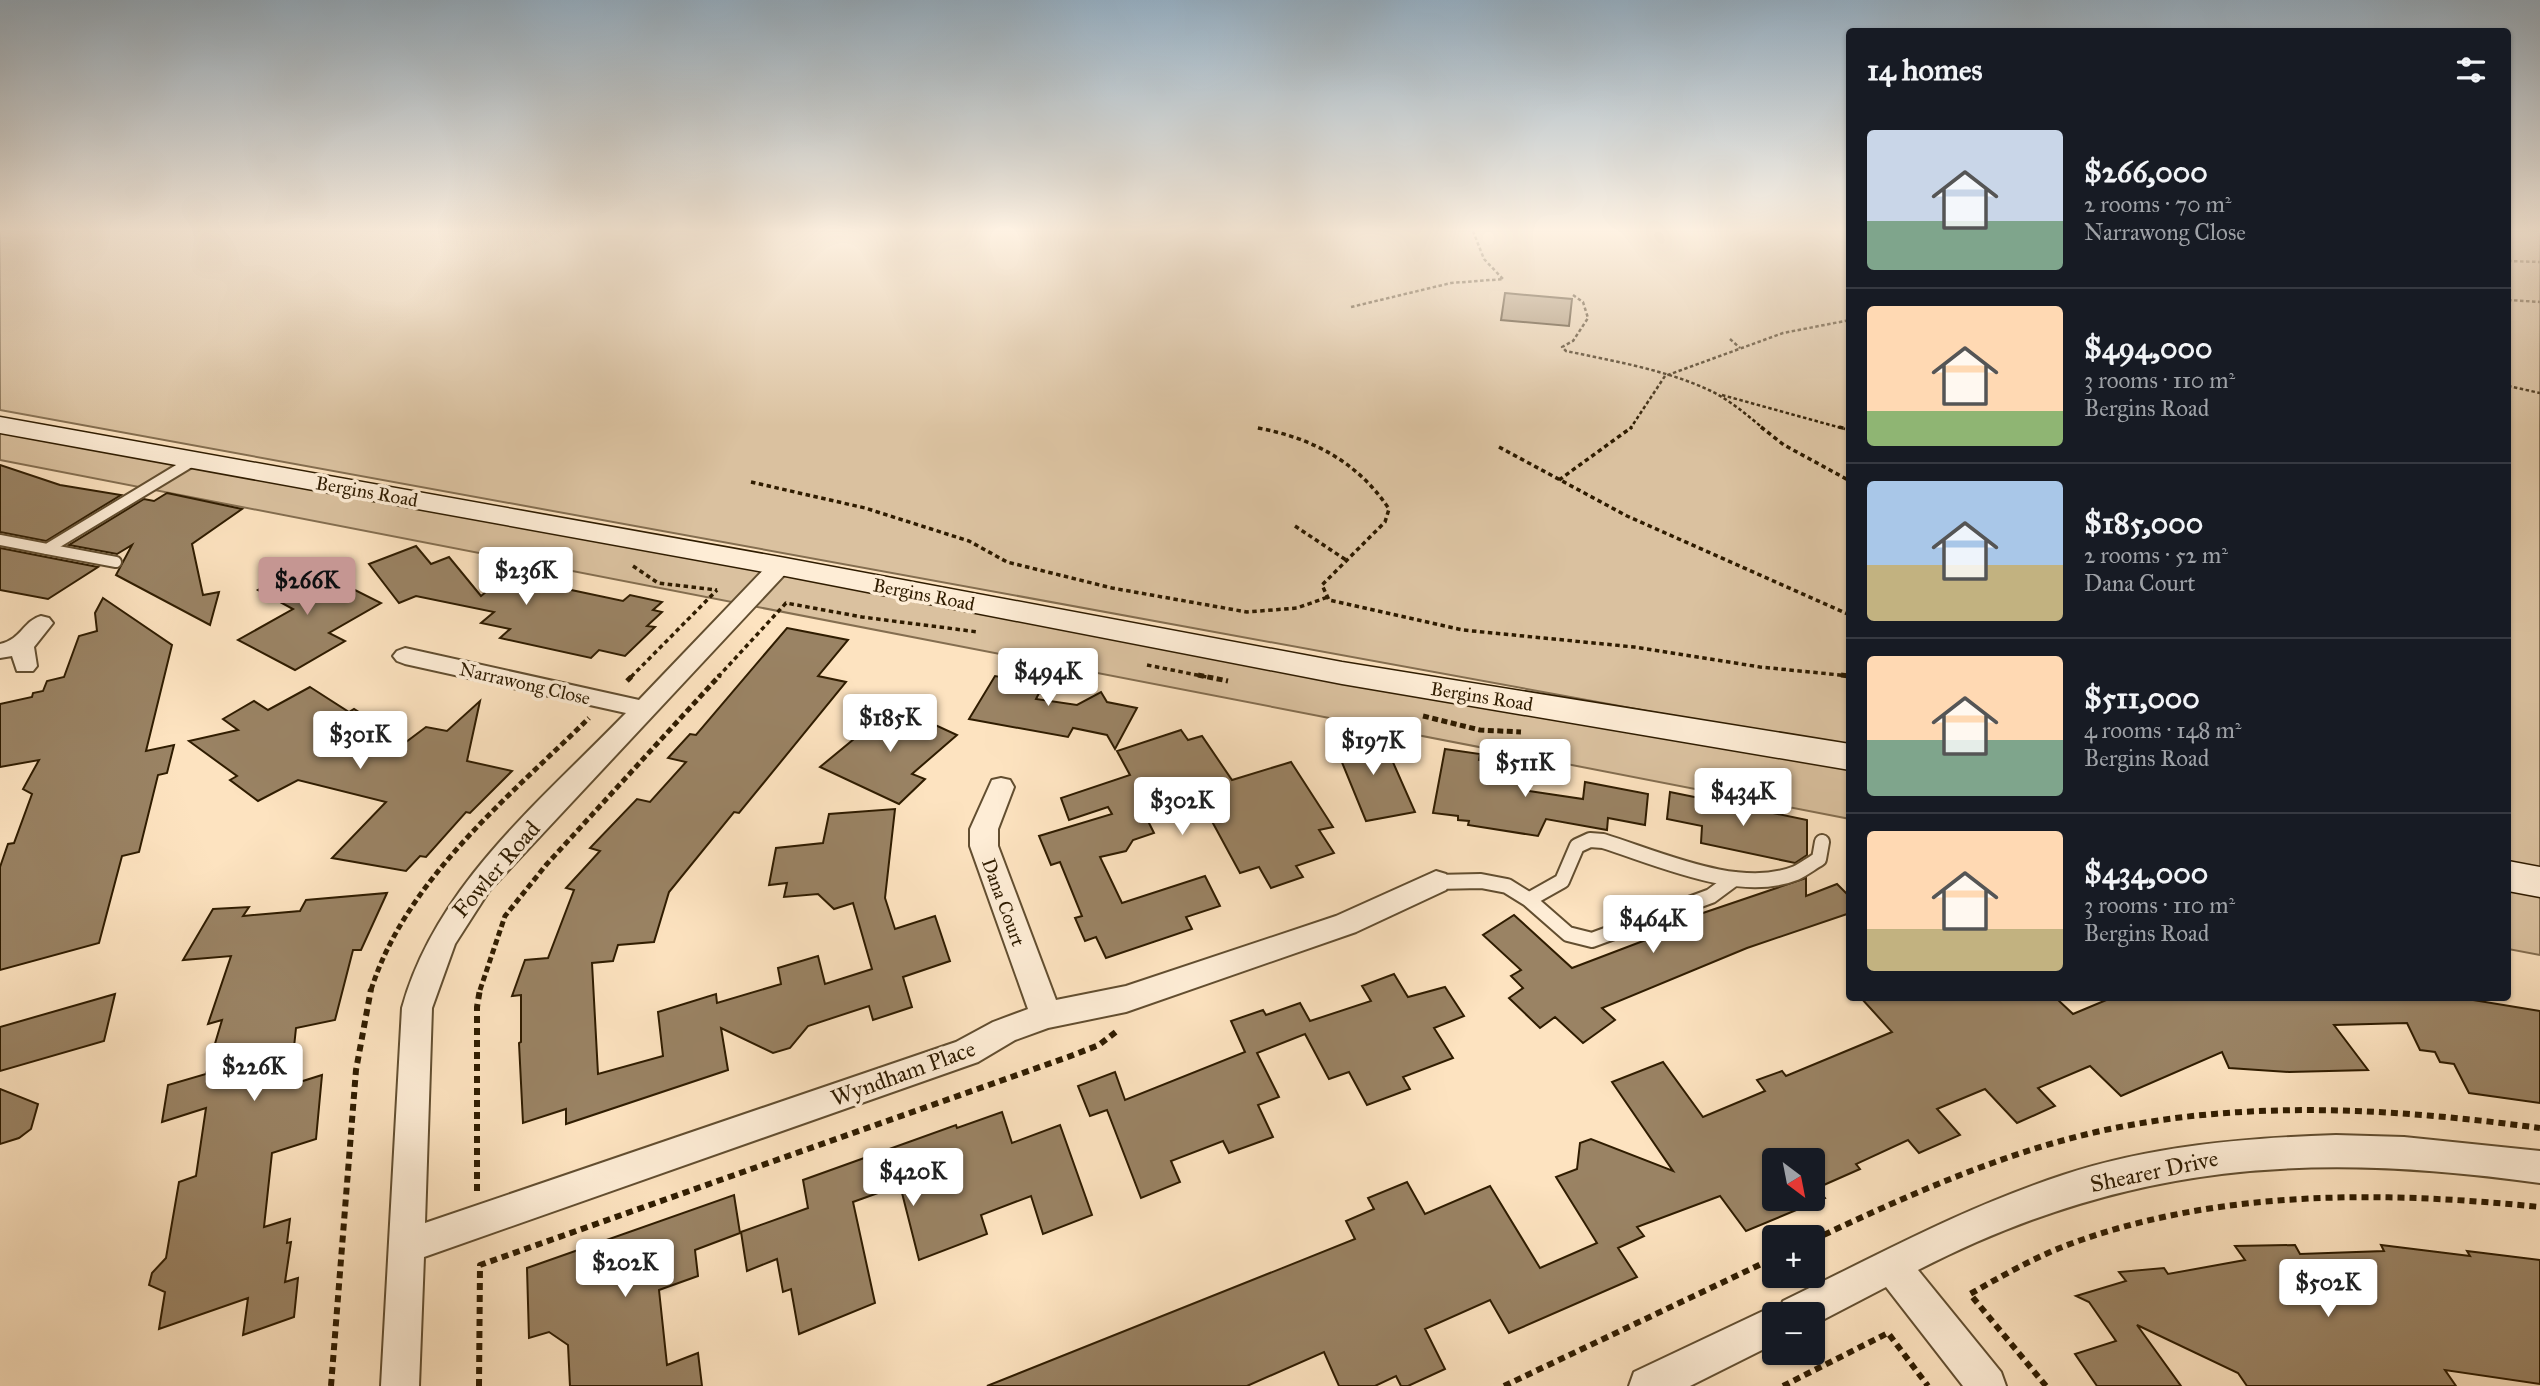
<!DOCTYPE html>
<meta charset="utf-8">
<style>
:root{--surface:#171b24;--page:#20242c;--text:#f1f3f6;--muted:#9ea1a6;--line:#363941;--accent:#c59692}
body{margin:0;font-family:"IM FELL Great Primer",serif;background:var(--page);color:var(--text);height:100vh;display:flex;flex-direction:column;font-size:26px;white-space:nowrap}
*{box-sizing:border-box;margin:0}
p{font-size:23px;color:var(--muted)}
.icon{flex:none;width:38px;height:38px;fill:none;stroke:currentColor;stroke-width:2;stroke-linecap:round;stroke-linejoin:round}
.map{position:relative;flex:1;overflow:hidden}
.drawer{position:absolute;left:1846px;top:28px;width:665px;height:973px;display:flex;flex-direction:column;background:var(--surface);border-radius:7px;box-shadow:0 2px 5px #0004}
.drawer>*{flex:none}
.needle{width:46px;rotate:148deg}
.controls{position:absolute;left:1762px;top:1148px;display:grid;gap:14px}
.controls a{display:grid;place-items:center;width:63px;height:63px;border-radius:7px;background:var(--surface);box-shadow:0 2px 5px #0004;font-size:35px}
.price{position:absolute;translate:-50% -60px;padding:0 16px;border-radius:7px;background:#fff;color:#222;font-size:23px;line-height:46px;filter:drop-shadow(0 2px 4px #0008)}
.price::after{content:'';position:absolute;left:50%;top:42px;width:21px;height:16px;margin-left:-10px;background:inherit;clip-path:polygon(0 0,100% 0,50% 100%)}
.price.on{background:var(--accent);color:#111}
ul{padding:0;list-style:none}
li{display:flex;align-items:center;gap:21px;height:175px;padding:0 21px}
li+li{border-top:2px solid var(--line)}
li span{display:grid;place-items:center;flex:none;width:196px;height:140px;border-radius:7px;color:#555}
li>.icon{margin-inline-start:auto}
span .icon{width:84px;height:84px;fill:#fffc;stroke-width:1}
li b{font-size:30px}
h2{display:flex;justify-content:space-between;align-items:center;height:84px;padding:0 21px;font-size:30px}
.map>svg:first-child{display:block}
</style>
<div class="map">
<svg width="2540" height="1386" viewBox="0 0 2540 1386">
<rect width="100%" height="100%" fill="#fde3c0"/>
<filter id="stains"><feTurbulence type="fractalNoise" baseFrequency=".00286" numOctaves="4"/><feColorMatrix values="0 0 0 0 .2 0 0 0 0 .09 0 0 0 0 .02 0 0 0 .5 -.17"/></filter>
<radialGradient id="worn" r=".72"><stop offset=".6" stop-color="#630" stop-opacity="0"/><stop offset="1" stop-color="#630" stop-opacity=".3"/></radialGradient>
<g fill="#dac19f" stroke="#846e50" stroke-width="2">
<path d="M 0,231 L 1850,231 L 1850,748 L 0,410 Z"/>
<path d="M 2508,231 L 2540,231 L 2540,869 L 2508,864 Z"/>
<path d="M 0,425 L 1850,757 L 1850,819 L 0,460 Z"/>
<path d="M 2508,879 L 2540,885 L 2540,955 L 2508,949 Z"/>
</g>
<g fill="#9a8364" stroke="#2f1c00" stroke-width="2" fill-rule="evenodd">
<path d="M 1505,293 L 1572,299 L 1569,326 L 1501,320 Z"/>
<path d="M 0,465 L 60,485 L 121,495 L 46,541 L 0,532 Z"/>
<path d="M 167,493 L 242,509 L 192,544 L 203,595 L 219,592 L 210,625 L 116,575 L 132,545 L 117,554 L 69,545 L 144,499 L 154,501 Z"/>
<path d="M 416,546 L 431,564 L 449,557 L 481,596 L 505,576 L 623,601 L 630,595 L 662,602 L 653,610 L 662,612 L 647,626 L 655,627 L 625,656 L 599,650 L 591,658 L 500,638 L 510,629 L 481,623 L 494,612 L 416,596 L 399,603 L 369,564 Z"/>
<path d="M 0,548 L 46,557 L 98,567 L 48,599 L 0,590 Z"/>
<path d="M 305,565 L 381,603 L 329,633 L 345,641 L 295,670 L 238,640 L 293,609 L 258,590 Z"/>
<path d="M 103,598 L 172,645 L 146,751 L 174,745 L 167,773 L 158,775 L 139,852 L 122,856 L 99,943 L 0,970 L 0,867 L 8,844 L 14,843 L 32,794 L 23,789 L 39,760 L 0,767 L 0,704 L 32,697 L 33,693 L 43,691 L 47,681 L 64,677 L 79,636 L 97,631 L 95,613 Z"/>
<path d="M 787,628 L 848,640 L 818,676 L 846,682 L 739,813 L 734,812 L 669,892 L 654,942 L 618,945 L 613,961 L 592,963 L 598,1074 L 663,1056 L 658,1012 L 716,994 L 717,1003 L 781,984 L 778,968 L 818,956 L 825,984 L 872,969 L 853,903 L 834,909 L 818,894 L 784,897 L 787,883 L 769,885 L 776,848 L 823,843 L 829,814 L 895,809 L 885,898 L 895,929 L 935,916 L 950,961 L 903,977 L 912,1007 L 873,1020 L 869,1006 L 808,1026 L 790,1048 L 773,1053 L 721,1028 L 728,1070 L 566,1124 L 566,1109 L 523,1123 L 519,1043 L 521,1042 L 521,995 L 512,996 L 525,960 L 548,958 L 574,890 L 566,888 L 600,851 L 590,848 L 637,799 L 650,802 L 686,762 L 668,758 L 690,734 L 696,735 Z"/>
<path d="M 1013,665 L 1051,670 L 1036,699 L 1077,705 L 1101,692 L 1107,702 L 1137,708 L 1115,749 L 1107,735 L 1073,728 L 1068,737 L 969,719 L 995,676 L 1006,678 Z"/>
<path d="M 310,687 L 349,712 L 354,709 L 406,742 L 426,727 L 447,731 L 480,701 L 467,761 L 512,771 L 470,813 L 466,812 L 426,857 L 420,856 L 406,871 L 332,858 L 386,802 L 298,780 L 258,801 L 230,780 L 237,776 L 189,741 L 238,730 L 223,719 L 254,701 L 268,710 Z"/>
<path d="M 894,706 L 957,735 L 912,774 L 925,779 L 899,804 L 820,767 Z"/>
<path d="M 1181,730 L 1188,740 L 1202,736 L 1232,780 L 1291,762 L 1333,827 L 1319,830 L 1334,853 L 1296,866 L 1303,877 L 1271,888 L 1259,867 L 1240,873 L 1189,779 L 1136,797 L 1154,833 L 1133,840 L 1126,851 L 1100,857 L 1122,903 L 1205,876 L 1220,906 L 1186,917 L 1192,929 L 1106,958 L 1096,937 L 1085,941 L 1075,918 L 1082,916 L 1060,862 L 1051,865 L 1039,836 L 1112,814 L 1108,807 L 1069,820 L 1061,798 L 1130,775 L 1117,751 Z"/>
<path d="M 1374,732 L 1381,748 L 1388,751 L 1415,812 L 1366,821 L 1332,738 Z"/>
<path d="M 1445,749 L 1480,754 L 1479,760 L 1525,767 L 1523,790 L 1583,799 L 1585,782 L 1648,794 L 1645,825 L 1608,818 L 1607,830 L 1546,819 L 1538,836 L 1468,825 L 1469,821 L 1458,820 L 1458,816 L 1433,813 Z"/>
<path d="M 1670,792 L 1807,820 L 1807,855 L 1795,863 L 1701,843 L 1702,826 L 1667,819 Z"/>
<path d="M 1806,878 L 1806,896 L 1837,884 L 1850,897 L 1850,913 L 1747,948 L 1602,1008 L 1615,1020 L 1583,1043 L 1555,1017 L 1540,1028 L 1509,998 L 1523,988 L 1511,976 L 1521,970 L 1483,935 L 1514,915 L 1572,968 L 1672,930 L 1669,926 L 1697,915 Z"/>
<path d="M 387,893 L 361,950 L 353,950 L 335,1020 L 296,1028 L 290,1085 L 322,1075 L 316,1139 L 272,1153 L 264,1227 L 290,1219 L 287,1243 L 291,1242 L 285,1282 L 298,1278 L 294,1317 L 243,1335 L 248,1298 L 159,1329 L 165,1292 L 149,1285 L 152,1273 L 166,1258 L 179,1182 L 196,1176 L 206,1108 L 162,1122 L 168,1085 L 206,1074 L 222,1020 L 208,1024 L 231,956 L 183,960 L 213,909 L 249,907 L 243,916 L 300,911 L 306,900 Z"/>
<path d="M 1394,974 L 1408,997 L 1445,987 L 1464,1016 L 1434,1028 L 1453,1058 L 1403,1077 L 1410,1089 L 1367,1105 L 1349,1072 L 1329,1079 L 1305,1034 L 1257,1053 L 1279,1097 L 1258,1105 L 1273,1137 L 1229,1153 L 1223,1141 L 1171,1161 L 1180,1182 L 1141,1198 L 1107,1110 L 1090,1116 L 1078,1086 L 1115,1072 L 1125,1100 L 1245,1052 L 1231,1021 L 1263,1010 L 1266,1015 L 1300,1003 L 1310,1021 L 1371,1001 L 1362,986 Z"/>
<path d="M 115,994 L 104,1041 L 0,1071 L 0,1027 Z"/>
<path d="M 1861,998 L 2056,998 L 2073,1014 L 2111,998 L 2461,998 L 2540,1011 L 2540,1103 L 2469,1093 L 2454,1064 L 2440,1062 L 2435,1052 L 2420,1050 L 2407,1023 L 2334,1025 L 2368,1070 L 2289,1072 L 2229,1068 L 2222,1052 L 2121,1096 L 2090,1066 L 2038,1088 L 2055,1106 L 2017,1123 L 1985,1089 L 1937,1109 L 1960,1135 L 1919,1153 L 1908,1140 L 1856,1164 L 1860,1169 L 1817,1188 L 1825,1198 L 1746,1231 L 1720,1196 L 1637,1227 L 1644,1236 L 1618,1248 L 1637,1277 L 1509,1333 L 1490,1300 L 1425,1329 L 1445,1369 L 1408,1386 L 1401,1386 L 1396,1376 L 1375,1386 L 1339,1386 L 1324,1352 L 1247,1386 L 987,1386 L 1355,1239 L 1346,1221 L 1374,1209 L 1368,1198 L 1407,1182 L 1425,1214 L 1490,1186 L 1540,1268 L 1597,1243 L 1556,1177 L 1577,1169 L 1580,1143 L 1591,1139 L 1673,1171 L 1612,1082 L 1663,1062 L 1703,1117 L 1765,1091 L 1757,1080 L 1782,1071 L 1786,1076 L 1892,1032 ZM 1774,1160 L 1813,1160 L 1813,1199 L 1774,1199 Z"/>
<path d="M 0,1089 L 38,1104 L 31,1129 L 19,1138 L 0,1144 Z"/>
<path d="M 1002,1112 L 1012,1143 L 1060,1125 L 1092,1215 L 1043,1234 L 1031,1196 L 981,1215 L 987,1234 L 919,1260 L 900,1185 L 853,1202 L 875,1303 L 799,1334 L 791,1289 L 783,1292 L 777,1259 L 747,1271 L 741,1232 L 808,1208 L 803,1180 L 956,1125 L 957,1128 Z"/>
<path d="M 734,1195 L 740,1233 L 695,1250 L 698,1276 L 659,1290 L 667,1365 L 698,1353 L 702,1386 L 570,1386 L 568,1345 L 549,1332 L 529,1338 L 527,1268 Z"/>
<path d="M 2295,1245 L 2300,1254 L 2384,1251 L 2381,1245 L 2470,1256 L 2467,1251 L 2540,1260 L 2540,1384 L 2445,1370 L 2456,1386 L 2247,1386 L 2238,1373 L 2137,1325 L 2181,1386 L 2097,1386 L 2075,1354 L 2116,1341 L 2089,1302 L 2076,1296 L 2126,1281 L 2119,1272 L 2164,1268 L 2168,1274 L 2245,1260 L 2235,1246 Z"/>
</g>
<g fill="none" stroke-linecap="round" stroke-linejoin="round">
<defs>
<g id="service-far1">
<path d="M 0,540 L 47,549 L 194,460"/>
<path d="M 47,549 L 116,562"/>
</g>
<g id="service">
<path d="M 1436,882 L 1481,881 L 1507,886 L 1528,899 L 1568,934 L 1592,940 L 1711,896 L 1734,879"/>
<path d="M 1530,899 L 1562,881 L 1577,846 L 1590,840 L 1603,841 C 1658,858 1739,896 1796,873 C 1804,869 1812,863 1819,859 L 1822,842"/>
</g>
<g id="minor">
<path d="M 780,559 L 788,561 L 791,566 L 788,571 L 489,891 L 455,944 L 432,1008 L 425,1223 L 956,1042 L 993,1022 L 1028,1009 L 970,846 L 970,829 L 992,780 L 1001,778 L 1010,780 L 1014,787 L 998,829 L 998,846 L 1056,1000 L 1126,986 L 1336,916 L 1436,871 L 1446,874 L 1450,882 L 1446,890 L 1356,932 L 1126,1012 L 1048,1028 L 1015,1040 L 978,1062 L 424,1257 L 419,1386 L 381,1386 L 402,1008 C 436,885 540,802 626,713 L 405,664 L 397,661 L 393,656 L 397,651 L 405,648 L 639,700 L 772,561 Z"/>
<path d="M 41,616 L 49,618 L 53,623 L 34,647 L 37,666 L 33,671 L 17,671 L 12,656 L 0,658 L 0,644 C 22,639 23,621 41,616 Z"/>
<path d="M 2336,1135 L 2404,1137 L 2540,1151 L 2540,1183 C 2310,1151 2128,1162 1918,1270 L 2001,1372 L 2006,1386 L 1963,1386 L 1886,1287 L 1813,1325 L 1813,1314 L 1774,1314 L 1774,1344 L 1690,1386 L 1629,1386 L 1634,1372 L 1761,1312 L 1774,1306 L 1780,1309 L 1783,1301 C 1876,1256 1965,1207 2063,1175 C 2151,1146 2244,1138 2336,1135 Z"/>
</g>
<g id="secondary">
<path d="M 0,417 L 780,557 L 1342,662 L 1850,744 L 1850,770 L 1342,684 L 780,575 L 0,433 Z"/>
<path d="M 2508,861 L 2540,867 L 2540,897 L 2508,891 Z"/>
</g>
</defs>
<use href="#service-far1" stroke="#624e30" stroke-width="14"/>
<use href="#service" stroke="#624e30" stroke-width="18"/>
<use href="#minor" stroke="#624e30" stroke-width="4"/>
<use href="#secondary" stroke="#2f1c00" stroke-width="3"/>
<g stroke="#2f1c00" stroke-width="2.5" stroke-dasharray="3.5 2.5" stroke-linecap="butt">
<path d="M 1473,231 L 1484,259 L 1503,279"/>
<path d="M 2508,261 L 2540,262"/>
<path d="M 1573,295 L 1583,302 L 1588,318 L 1573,341 L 1562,347 L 1566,351 C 1613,361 1667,370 1711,391 C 1731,401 1747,415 1764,429"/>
<path d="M 2508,300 L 2540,302"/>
<path d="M 1351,307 L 1451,283 L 1504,279"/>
<path d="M 1730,339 L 1740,348"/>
<path d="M 2508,386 L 2540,393"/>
<path d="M 1722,395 L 1845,429"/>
<path d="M 1258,428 L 1262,429"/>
<path d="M 1630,429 L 1665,376 L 1783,333 L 1850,320"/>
</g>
<g stroke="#2f1c00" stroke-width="3.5" stroke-dasharray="4.5 3.5" stroke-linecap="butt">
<path d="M 1761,427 L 1784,445 L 1850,481"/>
<path d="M 1839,427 L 1850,430"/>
<path d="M 1258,428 C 1312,438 1358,462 1389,509 L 1385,522 L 1322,585 L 1329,600 L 1463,630 L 1634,647 L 1760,667 L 1850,676"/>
<path d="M 1499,447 L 1627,516 L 1850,615"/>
<path d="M 1559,480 L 1632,427"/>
<path d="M 751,482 L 865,508 L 969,541 L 1007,562 L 1112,588 L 1247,612 L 1297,608 L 1328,597"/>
<path d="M 1295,526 L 1346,560"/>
<path d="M 633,566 L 658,583 L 717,590"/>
<path d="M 1147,665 L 1207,677"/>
<path d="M 631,677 L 717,590"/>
<path d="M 718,677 L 786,603 L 862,617 L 978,632"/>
</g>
<g stroke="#2f1c00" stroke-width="5" stroke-dasharray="6 3.5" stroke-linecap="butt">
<path d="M 1198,675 L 1228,681"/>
<path d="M 1841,675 L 1850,676"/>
<path d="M 627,681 L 633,675"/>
<path d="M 1423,716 L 1480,730 L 1521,732"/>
<path d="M 371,990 C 406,879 509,797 589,718"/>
<path d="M 480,990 L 505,916 L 546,865 L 720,675"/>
</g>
<g stroke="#2f1c00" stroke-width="6" stroke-dasharray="7 5" stroke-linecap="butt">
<path d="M 477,1191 L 477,1007 L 480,989"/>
<path d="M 1813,1240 C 1904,1197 1997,1155 2096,1132 C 2242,1099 2392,1108 2540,1128"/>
<path d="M 331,1386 L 356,1070 L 371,989"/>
<path d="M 479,1386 L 480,1265 L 1068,1057 L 1099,1045 L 1117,1031"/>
<path d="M 1504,1386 L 1774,1258"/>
<path d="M 1783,1386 L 1888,1333 L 1928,1386"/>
<path d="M 2046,1386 L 1970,1294 C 2002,1276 2035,1257 2070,1244 C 2219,1189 2384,1191 2540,1207"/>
</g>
<use href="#service-far1" stroke="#feedd6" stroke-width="10"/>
<use href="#service" stroke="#feedd6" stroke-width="14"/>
<use href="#minor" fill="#feedd6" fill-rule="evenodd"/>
<use href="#secondary" fill="#feedd6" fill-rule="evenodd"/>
</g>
<linearGradient id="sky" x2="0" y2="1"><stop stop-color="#94acbe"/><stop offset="0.54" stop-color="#fef2e3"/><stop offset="1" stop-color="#fef2e3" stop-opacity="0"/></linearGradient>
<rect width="2540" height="426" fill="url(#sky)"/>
<g text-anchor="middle" stroke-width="7" stroke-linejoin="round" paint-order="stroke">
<g font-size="19" fill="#2f1c00" stroke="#feedd6">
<text transform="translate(367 491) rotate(10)" y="7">Bergins Road</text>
<text transform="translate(924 594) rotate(11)" y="7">Bergins Road</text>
<text transform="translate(525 683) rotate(13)" y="7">Narrawong Close</text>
<text transform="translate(1482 696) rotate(9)" y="7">Bergins Road</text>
<text transform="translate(1004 902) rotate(70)" y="7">Dana Court</text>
</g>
<g font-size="23" fill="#2f1c00" stroke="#feedd6">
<text transform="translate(496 869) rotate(-49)" y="8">Fowler Road</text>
<text transform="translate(903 1073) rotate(-20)" y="8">Wyndham Place</text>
<text transform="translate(2154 1171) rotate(-12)" y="8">Shearer Drive</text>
</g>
</g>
<rect width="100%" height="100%" filter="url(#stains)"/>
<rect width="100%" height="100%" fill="url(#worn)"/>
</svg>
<div class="controls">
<a><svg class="needle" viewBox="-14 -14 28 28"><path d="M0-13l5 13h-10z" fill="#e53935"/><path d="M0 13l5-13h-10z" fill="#9ea1a6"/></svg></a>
<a>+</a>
<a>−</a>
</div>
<b class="price" style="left:526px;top:607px">$236K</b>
<b class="price on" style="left:307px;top:617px">$266K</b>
<b class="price" style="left:1048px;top:708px">$494K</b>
<b class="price" style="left:890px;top:754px">$185K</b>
<b class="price" style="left:360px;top:771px">$301K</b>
<b class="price" style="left:1373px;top:777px">$197K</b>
<b class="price" style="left:1525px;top:799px">$511K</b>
<b class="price" style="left:1743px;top:828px">$434K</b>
<b class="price" style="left:1182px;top:837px">$302K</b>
<b class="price" style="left:1653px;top:955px">$464K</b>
<b class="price" style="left:254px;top:1103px">$226K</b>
<b class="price" style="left:913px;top:1208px">$420K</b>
<b class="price" style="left:625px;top:1299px">$202K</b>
<b class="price" style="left:2328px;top:1319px">$502K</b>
<section class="drawer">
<h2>14 homes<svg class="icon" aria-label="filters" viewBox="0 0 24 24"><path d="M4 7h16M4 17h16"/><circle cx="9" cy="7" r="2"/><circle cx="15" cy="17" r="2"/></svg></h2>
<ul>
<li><span style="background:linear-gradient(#c9d6e8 65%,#7fa58c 0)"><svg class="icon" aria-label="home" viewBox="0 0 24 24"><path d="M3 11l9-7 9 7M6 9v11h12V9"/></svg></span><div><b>$266,000</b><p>2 rooms · 70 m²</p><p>Narrawong Close</p></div></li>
<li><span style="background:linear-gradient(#ffd9b3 75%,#8fb573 0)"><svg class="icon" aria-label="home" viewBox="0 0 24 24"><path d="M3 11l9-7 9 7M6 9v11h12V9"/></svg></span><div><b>$494,000</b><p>3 rooms · 110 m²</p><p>Bergins Road</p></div></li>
<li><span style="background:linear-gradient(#a9c7e8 60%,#c2b280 0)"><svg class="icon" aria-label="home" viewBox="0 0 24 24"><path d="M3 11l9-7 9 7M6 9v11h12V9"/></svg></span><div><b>$185,000</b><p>2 rooms · 52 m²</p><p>Dana Court</p></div></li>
<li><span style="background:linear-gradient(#ffd9b3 60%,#7fa58c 0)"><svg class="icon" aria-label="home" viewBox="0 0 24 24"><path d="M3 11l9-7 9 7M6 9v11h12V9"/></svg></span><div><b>$511,000</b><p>4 rooms · 148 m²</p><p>Bergins Road</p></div></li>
<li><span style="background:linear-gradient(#ffd9b3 70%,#c2b280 0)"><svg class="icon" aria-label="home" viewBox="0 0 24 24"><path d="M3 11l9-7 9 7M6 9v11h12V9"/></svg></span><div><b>$434,000</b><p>3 rooms · 110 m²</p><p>Bergins Road</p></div></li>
</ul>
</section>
</div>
